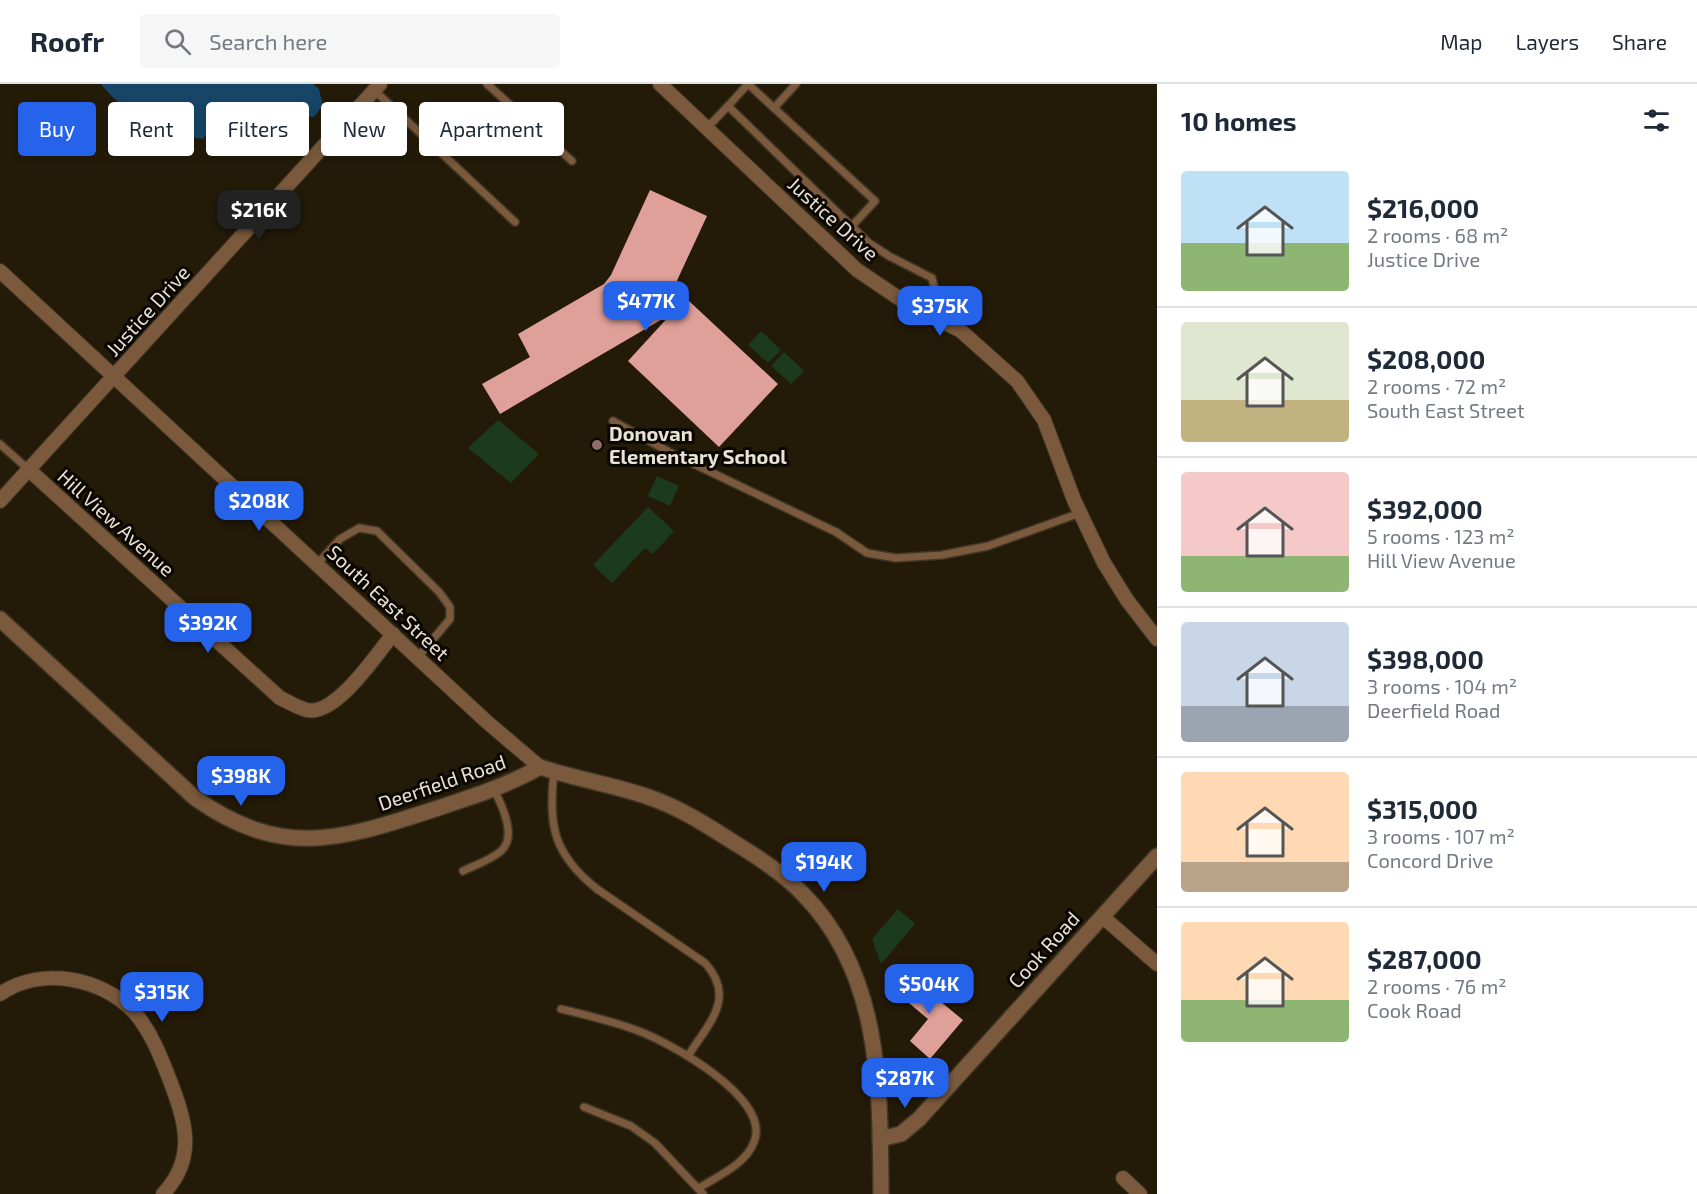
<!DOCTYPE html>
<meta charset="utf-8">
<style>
:root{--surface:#fff;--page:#f6f6f7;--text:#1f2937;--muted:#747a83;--line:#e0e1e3;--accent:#2563eb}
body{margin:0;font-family:"Exo 2",sans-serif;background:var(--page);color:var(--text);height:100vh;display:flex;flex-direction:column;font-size:22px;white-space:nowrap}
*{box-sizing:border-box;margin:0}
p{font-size:20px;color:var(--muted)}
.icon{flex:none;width:33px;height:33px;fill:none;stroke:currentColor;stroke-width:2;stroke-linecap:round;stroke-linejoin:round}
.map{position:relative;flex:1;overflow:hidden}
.sheet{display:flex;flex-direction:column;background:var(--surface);width:540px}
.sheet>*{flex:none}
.guide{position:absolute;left:18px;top:18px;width:570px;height:54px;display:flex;gap:12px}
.price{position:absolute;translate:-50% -51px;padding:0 14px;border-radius:12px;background:var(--accent);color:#fff;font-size:20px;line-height:39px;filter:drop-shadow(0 2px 3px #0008)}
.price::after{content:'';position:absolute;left:50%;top:36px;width:18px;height:14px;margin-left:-9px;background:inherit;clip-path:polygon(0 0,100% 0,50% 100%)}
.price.active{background:#222;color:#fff}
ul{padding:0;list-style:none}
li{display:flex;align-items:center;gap:18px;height:150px;padding:0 24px}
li+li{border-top:2px solid var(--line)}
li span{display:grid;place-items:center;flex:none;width:168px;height:120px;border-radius:6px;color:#555}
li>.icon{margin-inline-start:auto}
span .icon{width:72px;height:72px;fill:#fffc;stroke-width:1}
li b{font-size:26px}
h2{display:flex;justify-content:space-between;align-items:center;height:72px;padding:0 24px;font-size:26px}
.tag{padding:0 21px;border-radius:6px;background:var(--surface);box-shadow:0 3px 9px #0003;font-size:21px;line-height:54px}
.tag.active{background:var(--accent);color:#fff}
header{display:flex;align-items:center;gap:36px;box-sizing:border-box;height:84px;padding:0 30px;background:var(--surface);border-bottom:2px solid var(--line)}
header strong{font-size:28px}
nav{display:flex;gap:33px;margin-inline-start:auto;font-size:21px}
.search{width:420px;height:54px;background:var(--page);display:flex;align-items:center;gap:15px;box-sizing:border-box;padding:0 21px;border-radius:6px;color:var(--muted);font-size:22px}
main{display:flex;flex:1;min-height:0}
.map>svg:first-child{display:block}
</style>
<header>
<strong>Roofr</strong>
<div class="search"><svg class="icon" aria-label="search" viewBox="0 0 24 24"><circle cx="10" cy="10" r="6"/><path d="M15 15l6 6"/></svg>Search here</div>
<nav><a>Map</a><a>Layers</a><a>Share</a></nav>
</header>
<main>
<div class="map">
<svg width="1157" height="1110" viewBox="0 0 1157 1110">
<rect width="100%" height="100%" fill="#241a08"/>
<g fill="#1c3a1d">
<path d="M 761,247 L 781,266 L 768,279 L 748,261 Z"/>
<path d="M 784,268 L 804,287 L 791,300 L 771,282 Z"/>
<path d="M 498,336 L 539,370 L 511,399 L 468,364 Z"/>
<path d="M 657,392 L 679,402 L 670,422 L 648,412 Z"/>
<path d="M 648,423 L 674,447 L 653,470 L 645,464 L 612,499 L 593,481 Z"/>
<path d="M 898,825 L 915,840 L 881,880 L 872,855 Z"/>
</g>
<path fill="#174567" d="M 101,0 L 313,0 L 319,5 L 323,21 L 314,33 L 228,24 L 203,55 L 189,53 L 166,30 C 141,40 116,19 101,0 Z"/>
<g fill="#dfa099">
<path d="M 650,106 L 707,132 L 674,203 L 778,300 L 719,363 L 628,277 L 671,230 L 500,330 L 482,300 L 530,273 L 518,250 L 604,200 L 611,191 Z"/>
<path d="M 916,886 L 935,902 L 929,908 L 963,936 L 930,975 L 910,957 L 928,935 L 897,909 Z"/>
</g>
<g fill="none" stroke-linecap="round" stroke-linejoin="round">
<defs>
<g id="service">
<path d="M 487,0 L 572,77"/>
<path d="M 748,0 L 875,117 L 852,142"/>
<path d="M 374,6 L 515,138"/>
<path d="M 728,22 L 748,0"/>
<path d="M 774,24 L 796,0"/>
<path d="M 707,44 L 728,22 L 869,159 L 889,172 L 932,194 L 936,211 L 932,231"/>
<path d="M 613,337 L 673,370 L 836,448 L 867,469 L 896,474 L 942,471 L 988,462 L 1080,429"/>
<path d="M 0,360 L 28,385"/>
<path d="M 317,480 L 340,455 L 359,444 L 377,447 L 439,508 L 450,523 L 450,535 L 418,573"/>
<path d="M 554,688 C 548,741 553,770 597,805 L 705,879 C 737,914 708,940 688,972"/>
<path d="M 463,787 C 475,781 491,776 501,767 C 517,753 502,721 494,706"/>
<path d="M 561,925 C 586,931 612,937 636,946 C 669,958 772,1014 754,1058 C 746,1080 718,1092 699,1104"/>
<path d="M 584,1023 L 631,1042 L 655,1059 L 703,1110"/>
</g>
<g id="minor">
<path d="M 660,0 L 857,186 L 903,217 L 961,247 L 1017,297 L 1044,336 L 1074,416 L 1104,479 L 1127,516 L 1157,555"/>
<path d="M 0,187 L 487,638 L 540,683"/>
<path d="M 28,385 L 280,614 C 289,618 298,624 307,626 C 335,633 377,570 393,550"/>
<path d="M 0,417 L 380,0"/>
<path d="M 1103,833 L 1157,880"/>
<path d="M 0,910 C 41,882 102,893 135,929 C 151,948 160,971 169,994 C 185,1036 198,1073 163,1110"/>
<path d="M 1123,1094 L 1140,1110"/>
</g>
<g id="tertiary">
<path d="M 0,535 L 195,714 C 281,774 337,757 429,727 C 468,714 505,703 540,683 C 578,696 617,701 654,715 C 684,726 711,744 738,761 C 761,775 784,790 803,810 C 882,890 880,1005 881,1110"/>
<path d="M 880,1055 L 901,1050 L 919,1035 L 1157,772"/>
</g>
</defs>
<use href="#service" stroke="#403625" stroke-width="10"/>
<use href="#minor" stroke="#403625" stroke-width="16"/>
<use href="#tertiary" stroke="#403625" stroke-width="18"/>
<use href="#service" stroke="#7a593c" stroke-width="7"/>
<use href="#minor" stroke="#7a593c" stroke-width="14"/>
<use href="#tertiary" stroke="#7a593c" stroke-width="15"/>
</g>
<circle fill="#8d6e63" stroke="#0a0602" stroke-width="2" cx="597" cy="361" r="6"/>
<g text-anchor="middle" stroke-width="6" stroke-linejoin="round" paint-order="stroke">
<g font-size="20" fill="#e9e2d7" stroke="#0a0602">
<text transform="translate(833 135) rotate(42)" y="7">Justice Drive</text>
<text transform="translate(148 227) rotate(-48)" y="7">Justice Drive</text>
<text transform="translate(116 439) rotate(42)" y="7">Hill View Avenue</text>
<text transform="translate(388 519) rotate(43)" y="7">South East Street</text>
<text transform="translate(442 699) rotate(-19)" y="7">Deerfield Road</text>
<text transform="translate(1044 866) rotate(-48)" y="7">Cook Road</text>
</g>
<g font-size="20" font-weight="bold" fill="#e9e2d7" stroke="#0a0602" text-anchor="start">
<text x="609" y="357">Donovan<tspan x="609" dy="23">Elementary School</tspan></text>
</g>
</g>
</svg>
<b class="price active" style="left:259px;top:157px">$216K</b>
<b class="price" style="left:646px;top:248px">$477K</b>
<b class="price" style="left:940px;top:253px">$375K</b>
<b class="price" style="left:259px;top:448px">$208K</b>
<b class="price" style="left:208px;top:570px">$392K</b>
<b class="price" style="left:241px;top:723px">$398K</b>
<b class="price" style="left:824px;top:809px">$194K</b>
<b class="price" style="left:929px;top:931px">$504K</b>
<b class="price" style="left:162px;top:939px">$315K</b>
<b class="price" style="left:905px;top:1025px">$287K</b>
<div class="guide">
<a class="tag active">Buy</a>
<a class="tag">Rent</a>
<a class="tag">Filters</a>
<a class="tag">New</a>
<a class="tag">Apartment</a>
</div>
</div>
<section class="sheet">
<h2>10 homes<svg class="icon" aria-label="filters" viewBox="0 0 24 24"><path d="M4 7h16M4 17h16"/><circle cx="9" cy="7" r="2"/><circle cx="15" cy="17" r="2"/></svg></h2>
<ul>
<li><span style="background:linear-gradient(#bfe0f5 60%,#8fb573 0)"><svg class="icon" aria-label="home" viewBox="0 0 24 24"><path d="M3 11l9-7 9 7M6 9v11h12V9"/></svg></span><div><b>$216,000</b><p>2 rooms · 68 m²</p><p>Justice Drive</p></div></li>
<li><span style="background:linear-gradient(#dfe7d0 65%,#c2b280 0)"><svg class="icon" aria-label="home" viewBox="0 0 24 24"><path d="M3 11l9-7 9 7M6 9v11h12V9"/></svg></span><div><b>$208,000</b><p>2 rooms · 72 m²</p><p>South East Street</p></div></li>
<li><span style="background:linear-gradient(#f6c9c9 70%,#8fb573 0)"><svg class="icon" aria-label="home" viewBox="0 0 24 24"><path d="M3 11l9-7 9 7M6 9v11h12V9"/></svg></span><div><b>$392,000</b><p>5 rooms · 123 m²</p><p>Hill View Avenue</p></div></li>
<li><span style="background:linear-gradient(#c9d6e8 70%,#9aa5b1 0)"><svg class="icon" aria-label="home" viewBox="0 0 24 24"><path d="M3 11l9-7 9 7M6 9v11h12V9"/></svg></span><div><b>$398,000</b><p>3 rooms · 104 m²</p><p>Deerfield Road</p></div></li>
<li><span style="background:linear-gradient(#ffd9b3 75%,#b9a48a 0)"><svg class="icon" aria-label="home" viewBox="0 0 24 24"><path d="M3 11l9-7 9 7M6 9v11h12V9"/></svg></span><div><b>$315,000</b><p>3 rooms · 107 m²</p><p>Concord Drive</p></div></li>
<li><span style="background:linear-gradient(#ffd9b3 65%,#8fb573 0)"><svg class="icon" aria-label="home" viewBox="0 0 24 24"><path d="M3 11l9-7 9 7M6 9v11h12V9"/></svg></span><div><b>$287,000</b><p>2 rooms · 76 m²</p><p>Cook Road</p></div></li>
</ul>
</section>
</main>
